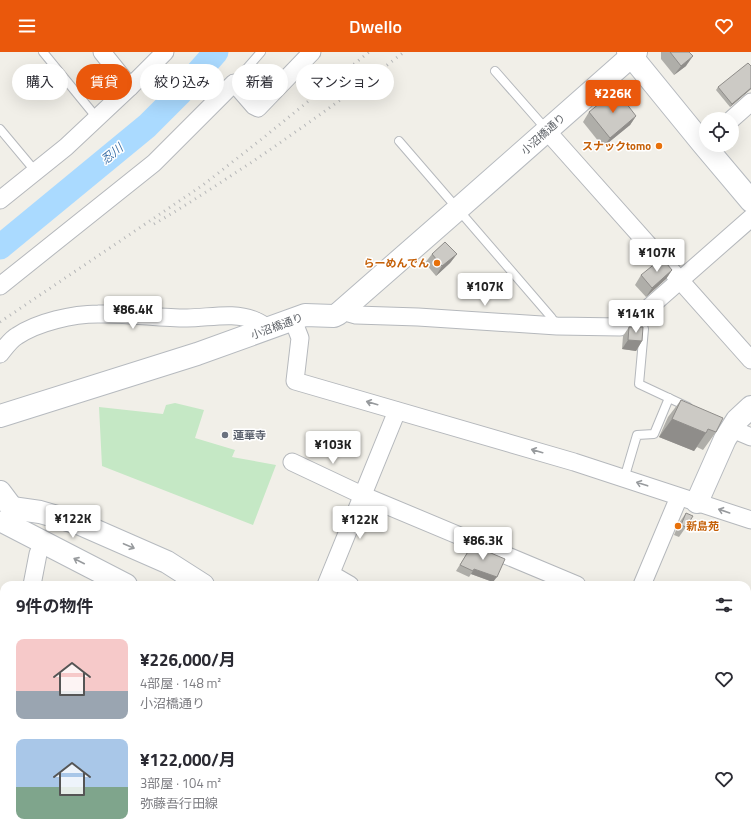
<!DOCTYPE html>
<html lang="ja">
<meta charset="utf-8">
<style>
:root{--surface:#fff;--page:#f2f2f3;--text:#2b2b33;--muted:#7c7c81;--accent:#ea580c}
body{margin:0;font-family:"Titillium Web","Noto Sans JP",sans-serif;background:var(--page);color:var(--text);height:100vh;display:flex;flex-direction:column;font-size:15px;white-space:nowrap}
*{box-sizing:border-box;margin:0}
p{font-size:13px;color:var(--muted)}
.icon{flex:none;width:22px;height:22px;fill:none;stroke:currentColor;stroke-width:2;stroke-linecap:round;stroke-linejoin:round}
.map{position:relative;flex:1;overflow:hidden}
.details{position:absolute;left:0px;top:529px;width:751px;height:256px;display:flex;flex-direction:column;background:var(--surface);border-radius:12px 12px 0 0;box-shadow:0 4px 16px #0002}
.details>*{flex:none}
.top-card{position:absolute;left:12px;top:12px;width:400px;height:36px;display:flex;gap:8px}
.fabs{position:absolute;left:699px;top:60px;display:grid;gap:8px}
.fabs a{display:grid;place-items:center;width:40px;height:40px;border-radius:50%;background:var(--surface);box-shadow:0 4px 16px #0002;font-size:20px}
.price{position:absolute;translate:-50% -34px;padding:0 9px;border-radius:4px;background:#fff;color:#222;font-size:13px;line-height:26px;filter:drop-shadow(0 1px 2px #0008)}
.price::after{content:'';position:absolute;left:50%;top:24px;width:12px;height:9px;margin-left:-6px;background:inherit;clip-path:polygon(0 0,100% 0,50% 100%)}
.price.selected{background:var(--accent);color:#fff}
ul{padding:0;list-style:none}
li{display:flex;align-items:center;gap:12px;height:100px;padding:0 16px}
li span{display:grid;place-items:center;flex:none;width:112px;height:80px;border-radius:8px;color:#555}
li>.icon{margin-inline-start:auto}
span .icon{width:48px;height:48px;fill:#fffc;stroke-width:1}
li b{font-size:17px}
h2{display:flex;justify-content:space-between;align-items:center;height:48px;padding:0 16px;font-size:17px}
.pill{padding:0 14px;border-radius:18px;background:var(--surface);box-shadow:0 4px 16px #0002;font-size:14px;line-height:36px}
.pill.selected{background:var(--accent);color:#fff}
header{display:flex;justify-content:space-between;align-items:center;height:52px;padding:0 16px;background:var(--accent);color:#fff;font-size:18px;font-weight:600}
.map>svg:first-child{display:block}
</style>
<header><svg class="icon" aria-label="menu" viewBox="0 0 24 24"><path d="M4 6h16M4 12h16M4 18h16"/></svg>Dwello<svg class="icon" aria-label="heart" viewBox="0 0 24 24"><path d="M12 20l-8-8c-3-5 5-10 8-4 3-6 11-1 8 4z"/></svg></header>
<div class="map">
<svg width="751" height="785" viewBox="0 0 751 785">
<rect width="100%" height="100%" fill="#f1efe8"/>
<path fill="#c5e8c5" d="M 175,351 L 204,358 L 195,386 L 235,398 L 232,405 L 276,413 L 253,473 L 102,414 L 99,355 L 163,362 L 166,353 Z"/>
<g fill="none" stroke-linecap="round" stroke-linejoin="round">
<g stroke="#aadaff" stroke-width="4">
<path d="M 0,736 L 4,742"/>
<path d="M 35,781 L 35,782"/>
</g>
<path stroke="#aadaff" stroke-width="25" d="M 0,195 L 147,74 L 179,42 L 216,0"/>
<defs>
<g id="lane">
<path d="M 43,0 L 97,66"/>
<path d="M 495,19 L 546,77"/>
<path d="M 234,31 L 261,0"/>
<path d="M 0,77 L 36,120"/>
<path d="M 399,89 L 551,265 L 557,274"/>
<path d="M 637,266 L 642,271 L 644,277 L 639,332 L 688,355"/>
<path d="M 624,427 L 637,383 L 654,382 L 669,346"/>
<path d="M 0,640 L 4,645"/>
</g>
<g id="street">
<path d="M 102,0 L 130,35"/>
<path d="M 732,67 L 751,50"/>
<path d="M 547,79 L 751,308"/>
<path d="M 0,148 L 66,95 L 130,35 L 165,0"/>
<path d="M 0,234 L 154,111 L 234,31 L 254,54 L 258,56 L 312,0"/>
<path d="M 344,258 L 349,261 L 356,263 L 418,265 L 557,274 L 620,275 L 637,266 L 751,166"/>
<path d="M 293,268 L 300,286 L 295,329 L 574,410 L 751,468"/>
<path d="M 0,302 C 5,296 10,288 17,284 C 38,270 73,262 98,262 C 128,261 158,266 187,266 C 209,266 235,259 256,269 C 261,271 265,274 269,277"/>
<path d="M 732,377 L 751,385"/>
<path d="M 292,410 L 362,443 L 577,533"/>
<path d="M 331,522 L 350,533"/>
<path d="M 32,533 L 38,502 L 43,490"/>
<path d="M 326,533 L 397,359"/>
<path d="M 642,533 L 679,445"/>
<path d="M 0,575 L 4,572"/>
<path d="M 747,583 L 751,585"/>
<path d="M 202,781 L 205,785"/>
<path d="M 50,785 L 55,781"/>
<path d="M 495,785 L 499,781"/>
</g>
<g id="secondary">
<path d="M 628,0 L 703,92 L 751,149"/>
<path d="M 0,364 L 197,302 L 305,263 L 334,264 L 338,262 L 458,157 L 636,0"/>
<path d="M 0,440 L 12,456"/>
<path d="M 697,450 L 725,387 L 737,368 L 751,355"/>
<path d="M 12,456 L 40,460 L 78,471 L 167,510 L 203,533"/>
<path d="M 4,470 L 126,533"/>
<path d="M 747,692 L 751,694"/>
<path d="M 475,785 L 481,781"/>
<path d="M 685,785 L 686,781"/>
</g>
</defs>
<use href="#lane" stroke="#b5b8bc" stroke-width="10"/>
<use href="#street" stroke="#b5b8bc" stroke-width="19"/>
<use href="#secondary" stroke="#b6babf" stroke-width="24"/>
<use href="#lane" stroke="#fff" stroke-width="8"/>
<use href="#street" stroke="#fff" stroke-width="17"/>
<use href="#secondary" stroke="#fff" stroke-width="22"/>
<g stroke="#b6b7b8" stroke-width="3" stroke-dasharray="1 5" stroke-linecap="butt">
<path d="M 154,172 C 187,153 218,132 249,112 C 302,76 354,39 404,0"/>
<path d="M 0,270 L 203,133 L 263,86 L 369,0"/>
</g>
</g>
<g fill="#afaea9">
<path d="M 661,0 L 689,0 L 686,14 L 674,23 L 661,7 Z"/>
<path d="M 751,14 L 751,37 L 730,55 L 716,38 L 718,35 Z"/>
<path d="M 589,60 L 636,64 L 630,73 L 603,95 L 583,70 Z"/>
<path d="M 432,202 L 457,202 L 450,211 L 436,224 L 425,211 Z"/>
<path d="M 672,218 L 666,227 L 646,245 L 635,233 L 641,223 Z"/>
<path d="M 629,275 L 642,289 L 636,299 L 622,297 L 623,284 Z"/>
<path d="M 681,348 L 716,380 L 703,398 L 697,395 L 694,399 L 659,385 L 668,365 Z"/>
<path d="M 686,461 L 686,475 L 679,485 L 674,483 L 679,471 Z"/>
<path d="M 472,493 L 493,530 L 471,522 L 469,525 L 456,519 Z"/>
<path d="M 751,627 L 751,676 L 747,674 L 747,633 Z"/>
</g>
<g fill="#8f8d8a">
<path d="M 693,4 L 686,14 L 674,23 L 681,14 Z"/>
<path d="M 751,36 L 751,37 L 730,55 L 732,52 Z"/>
<path d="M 636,64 L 630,73 L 603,95 L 610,86 Z"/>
<path d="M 457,202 L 450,211 L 436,224 L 442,214 Z"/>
<path d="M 672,218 L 666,227 L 646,245 L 652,236 Z"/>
<path d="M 628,288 L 642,289 L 636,299 L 622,297 Z"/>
<path d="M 672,367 L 706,381 L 694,399 L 659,385 Z"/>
<path d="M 474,517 L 497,525 L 493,530 L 471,522 Z"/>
</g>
<g fill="#cccac5" stroke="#8f8d8a">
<path d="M 670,0 L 689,0 L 693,4 L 681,14 Z"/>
<path d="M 748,11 L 751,14 L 751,36 L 732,52 L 718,35 Z"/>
<path d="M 616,38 L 636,64 L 610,86 L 589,60 Z"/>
<path d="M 445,190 L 457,202 L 442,214 L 432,202 Z"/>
<path d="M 662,206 L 672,218 L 652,236 L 641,223 Z"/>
<path d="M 629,275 L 643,275 L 642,289 L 628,288 Z"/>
<path d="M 681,348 L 723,366 L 716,380 L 708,377 L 706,381 L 672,367 Z"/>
<path d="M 686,461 L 693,464 L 686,475 L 681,473 Z"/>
<path d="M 472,493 L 505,507 L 497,525 L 474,517 L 473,519 L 460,513 Z"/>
<path d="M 751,629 L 751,660 L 747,658 L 747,636 Z"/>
</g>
<defs><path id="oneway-shaft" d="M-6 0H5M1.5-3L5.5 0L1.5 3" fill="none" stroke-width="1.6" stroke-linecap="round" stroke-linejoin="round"/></defs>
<g stroke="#979a9d">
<use href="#oneway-shaft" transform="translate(372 351) rotate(-164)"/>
<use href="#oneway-shaft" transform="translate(537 399) rotate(-164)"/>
<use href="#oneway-shaft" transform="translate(642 432) rotate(-162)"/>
<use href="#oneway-shaft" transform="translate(724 459) rotate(-161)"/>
<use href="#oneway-shaft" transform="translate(129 494) rotate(23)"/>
<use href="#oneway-shaft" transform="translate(79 509) rotate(-153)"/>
</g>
<g fill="#e8710a" stroke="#fff" stroke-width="1.5">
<circle cx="659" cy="94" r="4"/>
<circle cx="437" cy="211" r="4"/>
<circle cx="678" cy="474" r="4"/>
</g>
<circle fill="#6b7280" stroke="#fff" stroke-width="1.5" cx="225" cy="383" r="4"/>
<g text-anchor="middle" stroke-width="3" stroke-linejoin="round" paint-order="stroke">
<g font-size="11" fill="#5f6368" stroke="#fff">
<text transform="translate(543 82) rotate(-42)" y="4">小沼橋通り</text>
<text transform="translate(277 274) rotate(-20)" y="4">小沼橋通り</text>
</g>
<g font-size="11" font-weight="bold" fill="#c56008" stroke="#fff" text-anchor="end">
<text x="651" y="98">スナックtomo</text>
<text x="429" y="215">らーめんでん</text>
<text x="686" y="478" text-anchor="start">新島苑</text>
</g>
<g font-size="11" font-weight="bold" fill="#5b616d" stroke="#fff" text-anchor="start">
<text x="233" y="387">蓮華寺</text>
</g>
<g font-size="12" font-style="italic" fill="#4174aa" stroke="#fff">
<text transform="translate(112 102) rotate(-39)" y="4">忍川</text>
</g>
</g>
</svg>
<div class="fabs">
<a><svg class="icon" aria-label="locate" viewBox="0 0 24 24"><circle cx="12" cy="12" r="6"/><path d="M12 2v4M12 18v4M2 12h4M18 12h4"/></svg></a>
</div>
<b class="price selected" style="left:613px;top:62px">¥226K</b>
<b class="price" style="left:657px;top:221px">¥107K</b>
<b class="price" style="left:485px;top:255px">¥107K</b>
<b class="price" style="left:133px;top:278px">¥86.4K</b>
<b class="price" style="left:636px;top:282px">¥141K</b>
<b class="price" style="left:333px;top:413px">¥103K</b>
<b class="price" style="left:73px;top:487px">¥122K</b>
<b class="price" style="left:360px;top:488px">¥122K</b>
<b class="price" style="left:483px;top:509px">¥86.3K</b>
<div class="top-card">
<a class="pill">購入</a>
<a class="pill selected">賃貸</a>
<a class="pill">絞り込み</a>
<a class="pill">新着</a>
<a class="pill">マンション</a>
</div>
<section class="details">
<h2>9件の物件<svg class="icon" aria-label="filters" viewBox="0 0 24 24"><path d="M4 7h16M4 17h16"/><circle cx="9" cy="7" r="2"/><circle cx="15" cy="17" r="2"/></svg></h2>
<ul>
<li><span style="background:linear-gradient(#f6c9c9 65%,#9aa5b1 0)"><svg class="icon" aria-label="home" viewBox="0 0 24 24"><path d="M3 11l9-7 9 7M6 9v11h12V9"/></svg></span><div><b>¥226,000/月</b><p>4部屋 · 148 m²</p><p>小沼橋通り</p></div><svg class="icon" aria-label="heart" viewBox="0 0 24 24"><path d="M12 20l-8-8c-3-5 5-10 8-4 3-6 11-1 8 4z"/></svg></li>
<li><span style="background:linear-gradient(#a9c7e8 60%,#7fa58c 0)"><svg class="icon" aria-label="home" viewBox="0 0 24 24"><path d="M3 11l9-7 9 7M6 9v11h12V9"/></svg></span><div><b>¥122,000/月</b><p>3部屋 · 104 m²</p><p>弥藤吾行田線</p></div><svg class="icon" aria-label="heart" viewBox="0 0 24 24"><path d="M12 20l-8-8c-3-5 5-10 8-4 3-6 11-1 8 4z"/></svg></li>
</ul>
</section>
</div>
